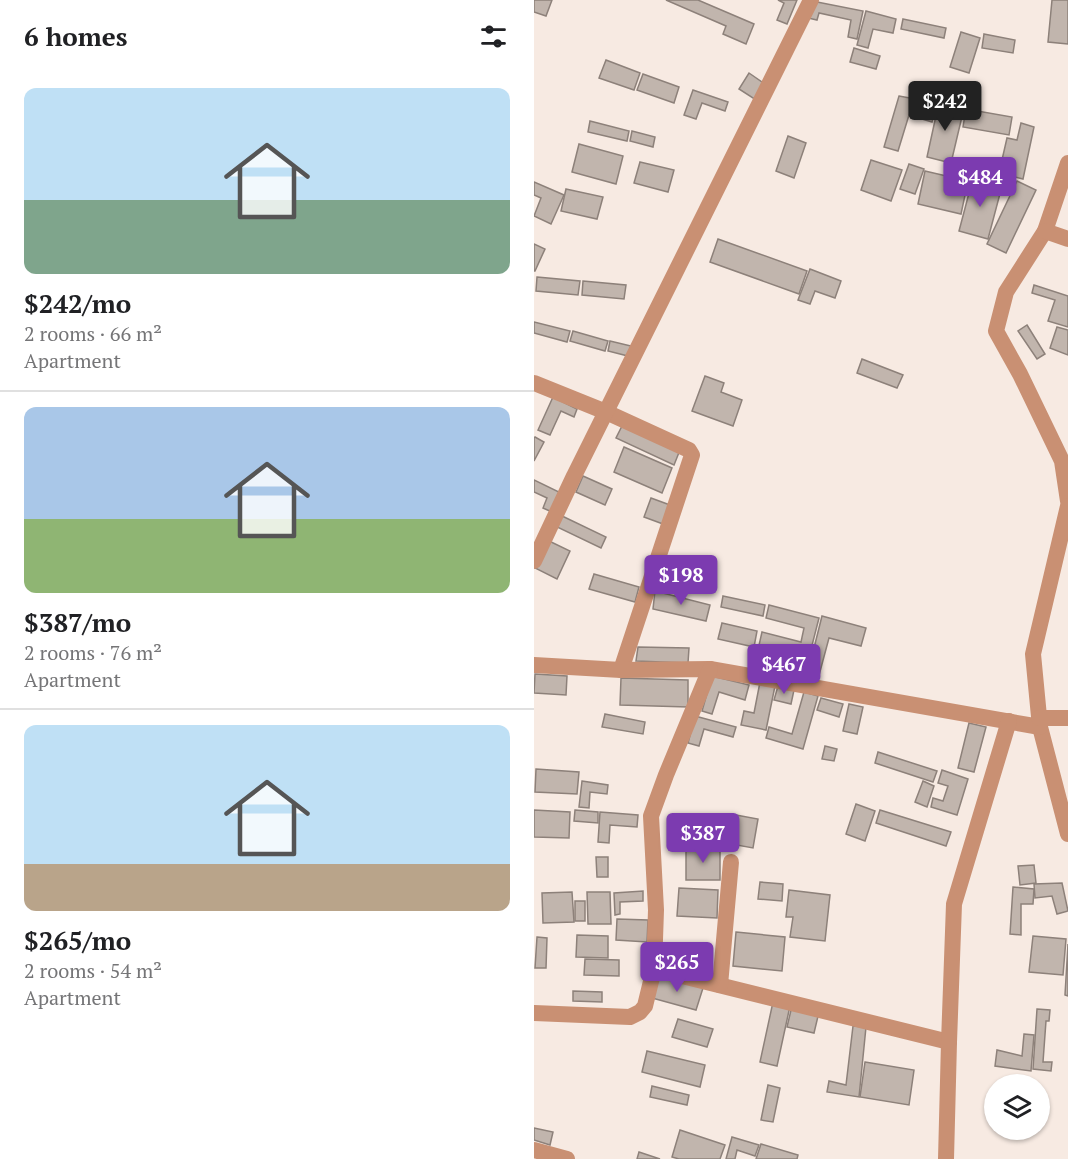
<!DOCTYPE html>
<meta charset="utf-8">
<style>
:root{--surface:#fff;--page:#f6f6f6;--text:#202124;--muted:#757577;--line:#e0e0e0;--accent:#7c3bb0}
body{margin:0;font-family:"PT Serif",serif;background:var(--page);color:var(--text);height:100vh;display:flex;flex-direction:column;font-size:22px;white-space:nowrap}
*{box-sizing:border-box;margin:0}
p{font-size:20px;color:var(--muted)}
.icon{flex:none;width:33px;height:33px;fill:none;stroke:currentColor;stroke-width:2;stroke-linecap:round;stroke-linejoin:round}
.map{position:relative;flex:1;overflow:hidden}
.side{display:flex;flex-direction:column;background:var(--surface);width:534px}
.side>*{flex:none}
.fabs{position:absolute;left:450px;top:1074px;display:grid;gap:12px}
.fabs a{display:grid;place-items:center;width:66px;height:66px;border-radius:50%;background:var(--surface);box-shadow:0 2px 4px #0004;font-size:30px}
.price{position:absolute;translate:-50% -51px;padding:0 14px;border-radius:6px;background:var(--accent);color:#fff;font-size:20px;line-height:39px;filter:drop-shadow(0 2px 3px #0008)}
.price::after{content:'';position:absolute;left:50%;top:36px;width:18px;height:14px;margin-left:-9px;background:inherit;clip-path:polygon(0 0,100% 0,50% 100%)}
.price.selected{background:#222;color:#fff}
ul{padding:0;list-style:none}
li{display:grid;align-content:center;gap:12px;height:318px;padding:0 24px}
li+li{border-top:2px solid var(--line)}
li span{display:grid;place-items:center;height:186px;border-radius:12px;color:#555}
li>.icon{margin-inline-start:auto}
span .icon{width:108px;height:108px;fill:#fffc;stroke-width:1}
li b{font-size:26px}
h2{display:flex;justify-content:space-between;align-items:center;height:72px;padding:0 24px;font-size:26px}
main{display:flex;flex:1;min-height:0}
.map>svg:first-child{display:block}
</style>
<main>
<section class="side">
<h2>6 homes<svg class="icon" aria-label="filters" viewBox="0 0 24 24"><path d="M4 7h16M4 17h16"/><circle cx="9" cy="7" r="2"/><circle cx="15" cy="17" r="2"/></svg></h2>
<ul>
<li><span style="background:linear-gradient(#bfe0f5 60%,#7fa58c 0)"><svg class="icon" aria-label="home" viewBox="0 0 24 24"><path d="M3 11l9-7 9 7M6 9v11h12V9"/></svg></span><div><b>$242/mo</b><p>2 rooms · 66 m²</p><p>Apartment</p></div></li>
<li><span style="background:linear-gradient(#a9c7e8 60%,#8fb573 0)"><svg class="icon" aria-label="home" viewBox="0 0 24 24"><path d="M3 11l9-7 9 7M6 9v11h12V9"/></svg></span><div><b>$387/mo</b><p>2 rooms · 76 m²</p><p>Apartment</p></div></li>
<li><span style="background:linear-gradient(#bfe0f5 75%,#b9a48a 0)"><svg class="icon" aria-label="home" viewBox="0 0 24 24"><path d="M3 11l9-7 9 7M6 9v11h12V9"/></svg></span><div><b>$265/mo</b><p>2 rooms · 54 m²</p><p>Apartment</p></div></li>
</ul>
</section>
<div class="map">
<svg width="534" height="1159" viewBox="0 0 534 1159">
<rect width="100%" height="100%" fill="#f7eae2"/>
<g fill="#c1b5ad" stroke="#8d817a" stroke-width="1.5">
<path d="M 0,0 L 18,0 L 12,16 L 0,12 Z"/>
<path d="M 132,0 L 164,0 L 220,24 L 212,44 L 189,34 L 192,26 Z"/>
<path d="M 244,0 L 263,0 L 253,24 L 243,20 L 250,3 Z"/>
<path d="M 518,0 L 534,0 L 534,44 L 514,42 Z"/>
<path d="M 278,1 L 329,11 L 323,39 L 314,37 L 317,20 L 285,13 L 283,20 L 274,18 Z"/>
<path d="M 332,11 L 362,19 L 359,33 L 339,29 L 334,48 L 323,45 Z"/>
<path d="M 369,19 L 412,28 L 410,38 L 367,29 Z"/>
<path d="M 427,32 L 446,38 L 435,73 L 416,67 Z"/>
<path d="M 450,34 L 481,40 L 479,53 L 448,48 Z"/>
<path d="M 320,48 L 346,56 L 342,69 L 316,62 Z"/>
<path d="M 72,60 L 106,73 L 100,90 L 65,78 Z"/>
<path d="M 215,73 L 231,84 L 222,100 L 205,89 Z"/>
<path d="M 109,74 L 145,87 L 140,103 L 103,90 Z"/>
<path d="M 159,90 L 194,102 L 191,111 L 168,103 L 162,119 L 150,115 Z"/>
<path d="M 365,96 L 403,103 L 398,122 L 375,115 L 364,151 L 350,147 Z"/>
<path d="M 405,102 L 430,108 L 417,163 L 393,157 Z"/>
<path d="M 432,109 L 478,117 L 475,135 L 429,127 Z"/>
<path d="M 56,121 L 95,131 L 93,141 L 54,132 Z"/>
<path d="M 487,123 L 500,127 L 489,179 L 465,173 L 473,138 L 483,140 Z"/>
<path d="M 98,131 L 121,137 L 119,147 L 96,141 Z"/>
<path d="M 254,136 L 272,143 L 260,178 L 242,171 Z"/>
<path d="M 45,144 L 89,156 L 82,184 L 38,172 Z"/>
<path d="M 337,160 L 368,170 L 357,201 L 327,190 Z"/>
<path d="M 106,162 L 140,170 L 134,192 L 100,183 Z"/>
<path d="M 375,164 L 390,169 L 381,194 L 366,189 Z"/>
<path d="M 391,171 L 434,181 L 427,214 L 384,204 Z"/>
<path d="M 439,178 L 468,186 L 454,239 L 425,231 Z"/>
<path d="M 483,181 L 502,190 L 472,253 L 453,244 Z"/>
<path d="M 0,182 L 30,195 L 17,224 L 0,216 L 7,198 L 0,195 Z"/>
<path d="M 32,189 L 69,197 L 63,219 L 27,211 Z"/>
<path d="M 184,239 L 273,271 L 265,294 L 176,262 Z"/>
<path d="M 0,244 L 11,249 L 1,271 L 0,271 Z"/>
<path d="M 276,269 L 307,281 L 301,298 L 281,291 L 276,304 L 264,300 Z"/>
<path d="M 3,277 L 46,281 L 44,295 L 2,291 Z"/>
<path d="M 49,281 L 92,285 L 90,299 L 48,295 Z"/>
<path d="M 500,285 L 534,296 L 534,327 L 514,321 L 521,300 L 498,293 Z"/>
<path d="M 0,322 L 36,331 L 33,342 L 0,333 Z"/>
<path d="M 493,325 L 511,354 L 503,359 L 484,331 Z"/>
<path d="M 523,327 L 534,330 L 534,355 L 516,348 Z"/>
<path d="M 39,331 L 74,341 L 71,351 L 36,341 Z"/>
<path d="M 76,341 L 97,346 L 94,356 L 74,351 Z"/>
<path d="M 328,359 L 369,375 L 363,388 L 323,373 Z"/>
<path d="M 171,376 L 190,383 L 187,392 L 208,400 L 199,426 L 158,411 Z"/>
<path d="M 19,397 L 43,409 L 40,417 L 27,411 L 16,435 L 4,430 Z"/>
<path d="M 89,424 L 146,450 L 140,465 L 82,438 Z"/>
<path d="M 1,437 L 10,442 L 0,461 L 0,438 Z"/>
<path d="M 90,447 L 138,468 L 128,493 L 80,472 Z"/>
<path d="M 49,476 L 78,489 L 71,505 L 42,492 Z"/>
<path d="M 0,480 L 27,493 L 18,512 L 9,508 L 13,498 L 0,492 Z"/>
<path d="M 117,498 L 136,505 L 129,524 L 110,517 Z"/>
<path d="M 26,515 L 72,537 L 67,548 L 21,526 Z"/>
<path d="M 13,540 L 36,551 L 23,579 L 1,568 Z"/>
<path d="M 143,560 L 179,570 L 176,581 L 150,574 L 148,582 L 137,578 Z"/>
<path d="M 60,574 L 105,587 L 101,602 L 55,589 Z"/>
<path d="M 121,591 L 176,605 L 172,621 L 119,609 Z"/>
<path d="M 189,596 L 231,605 L 229,616 L 187,607 Z"/>
<path d="M 235,605 L 285,618 L 275,657 L 242,649 L 237,668 L 221,663 L 228,632 L 267,642 L 270,628 L 232,618 Z"/>
<path d="M 288,616 L 332,628 L 327,646 L 295,638 L 284,679 L 273,676 Z"/>
<path d="M 188,623 L 223,631 L 220,647 L 184,639 Z"/>
<path d="M 104,647 L 155,648 L 154,663 L 102,661 Z"/>
<path d="M 1,674 L 33,676 L 32,695 L 0,693 Z"/>
<path d="M 178,676 L 215,685 L 211,700 L 185,692 L 178,714 L 168,711 Z"/>
<path d="M 87,678 L 154,680 L 154,707 L 86,705 Z"/>
<path d="M 226,682 L 241,686 L 232,730 L 207,725 L 210,711 L 220,713 Z"/>
<path d="M 244,686 L 260,690 L 257,704 L 240,700 Z"/>
<path d="M 270,692 L 284,696 L 269,749 L 232,738 L 235,727 L 258,734 Z"/>
<path d="M 287,698 L 309,704 L 305,717 L 283,710 Z"/>
<path d="M 315,704 L 329,707 L 323,734 L 309,731 Z"/>
<path d="M 71,714 L 111,722 L 109,734 L 68,727 Z"/>
<path d="M 161,716 L 202,727 L 199,737 L 170,729 L 165,746 L 154,743 Z"/>
<path d="M 435,723 L 452,727 L 440,772 L 424,768 Z"/>
<path d="M 291,746 L 303,749 L 300,761 L 288,759 Z"/>
<path d="M 344,752 L 403,771 L 399,782 L 341,763 Z"/>
<path d="M 2,769 L 45,772 L 43,794 L 1,792 Z"/>
<path d="M 408,770 L 434,779 L 423,815 L 397,807 L 399,798 L 409,801 L 414,786 L 404,783 Z"/>
<path d="M 48,781 L 74,785 L 73,794 L 56,792 L 55,808 L 45,807 Z"/>
<path d="M 389,781 L 400,786 L 393,807 L 381,802 Z"/>
<path d="M 322,804 L 341,811 L 331,841 L 312,834 Z"/>
<path d="M 0,810 L 36,812 L 35,838 L 0,837 Z"/>
<path d="M 41,810 L 64,812 L 64,823 L 40,821 Z"/>
<path d="M 346,810 L 417,832 L 412,846 L 342,823 Z"/>
<path d="M 66,812 L 104,815 L 103,827 L 76,825 L 75,843 L 64,842 Z"/>
<path d="M 144,815 L 194,817 L 194,835 L 143,834 Z"/>
<path d="M 202,815 L 224,819 L 219,848 L 197,844 Z"/>
<rect x="152" y="849" width="34" height="31"/>
<path d="M 62,857 L 74,857 L 74,877 L 63,877 Z"/>
<path d="M 500,865 L 502,883 L 486,885 L 484,866 Z"/>
<path d="M 226,882 L 249,884 L 248,901 L 224,899 Z"/>
<path d="M 528,883 L 534,911 L 523,914 L 518,896 L 501,898 L 500,884 Z"/>
<path d="M 479,887 L 500,889 L 499,904 L 487,904 L 487,935 L 476,934 Z"/>
<path d="M 145,888 L 184,890 L 183,918 L 143,916 Z"/>
<path d="M 255,890 L 296,895 L 291,941 L 256,937 L 259,917 L 252,917 Z"/>
<path d="M 109,891 L 109,901 L 86,902 L 86,914 L 81,915 L 80,893 Z"/>
<path d="M 38,892 L 40,922 L 9,923 L 8,893 Z"/>
<path d="M 53,892 L 76,892 L 77,924 L 54,924 Z"/>
<rect x="41" y="901" width="10" height="20"/>
<path d="M 83,919 L 114,920 L 113,942 L 82,940 Z"/>
<path d="M 202,932 L 251,937 L 248,971 L 199,966 Z"/>
<path d="M 43,935 L 74,936 L 74,958 L 42,957 Z"/>
<path d="M 499,936 L 532,939 L 529,975 L 495,972 Z"/>
<path d="M 3,937 L 13,938 L 12,968 L 1,968 Z"/>
<path d="M 534,944 L 534,996 L 531,995 Z"/>
<path d="M 51,959 L 85,960 L 85,976 L 50,975 Z"/>
<path d="M 124,975 L 169,988 L 162,1010 L 118,998 Z"/>
<path d="M 39,991 L 68,992 L 68,1002 L 39,1001 Z"/>
<path d="M 239,1002 L 256,1006 L 243,1066 L 226,1062 Z"/>
<path d="M 258,1006 L 285,1012 L 280,1033 L 253,1027 Z"/>
<path d="M 503,1009 L 516,1010 L 515,1021 L 512,1021 L 509,1062 L 518,1062 L 517,1071 L 499,1069 Z"/>
<path d="M 144,1019 L 179,1029 L 173,1047 L 138,1037 Z"/>
<path d="M 319,1026 L 332,1027 L 325,1097 L 293,1092 L 295,1081 L 312,1085 Z"/>
<path d="M 490,1034 L 500,1035 L 497,1071 L 461,1066 L 463,1050 L 488,1056 Z"/>
<path d="M 113,1051 L 171,1065 L 166,1087 L 108,1072 Z"/>
<path d="M 331,1062 L 380,1070 L 375,1105 L 326,1097 Z"/>
<path d="M 234,1085 L 246,1088 L 239,1122 L 227,1120 Z"/>
<path d="M 118,1086 L 155,1095 L 153,1105 L 116,1097 Z"/>
<path d="M 0,1128 L 19,1132 L 16,1145 L 0,1140 Z"/>
<path d="M 146,1130 L 191,1145 L 186,1159 L 145,1159 L 138,1157 Z"/>
<path d="M 198,1137 L 225,1145 L 221,1156 L 203,1150 L 201,1159 L 192,1159 Z"/>
<path d="M 227,1144 L 264,1155 L 263,1159 L 222,1159 Z"/>
<path d="M 105,1152 L 126,1159 L 103,1159 Z"/>
</g>
<g fill="none" stroke-linecap="round" stroke-linejoin="round">
<g stroke="#c99073" stroke-width="16">
<path d="M 534,163 L 511,231 L 472,292 L 462,331 L 486,374 L 528,461 L 534,501"/>
<path d="M 511,231 L 534,239"/>
<path d="M 0,383 L 72,412 L 155,450 L 158,455 L 87,670"/>
<path d="M 534,506 L 499,654 L 506,727 L 534,834"/>
<path d="M 0,561 L 40,476 L 277,0"/>
<path d="M 0,665 L 87,670 L 176,669 L 506,727"/>
<path d="M 505,718 L 534,718"/>
<path d="M 120,969 L 415,1042"/>
<path d="M 186,985 L 197,862"/>
<path d="M 0,1013 L 96,1017 L 106,1012 L 111,1006 L 120,969 L 122,910 L 117,816 L 132,775 L 176,669"/>
<path d="M 0,1150 L 33,1159"/>
<path d="M 412,1159 L 415,1042 L 420,904 L 475,721"/>
</g>
</g>
</svg>
<div class="fabs">
<a><svg class="icon" aria-label="layers" viewBox="0 0 24 24"><path d="M12 4l9 5-9 5-9-5zM3 14l9 5 9-5"/></svg></a>
</div>
<b class="price selected" style="left:411px;top:132px">$242</b>
<b class="price" style="left:446px;top:208px">$484</b>
<b class="price" style="left:147px;top:606px">$198</b>
<b class="price" style="left:250px;top:695px">$467</b>
<b class="price" style="left:169px;top:864px">$387</b>
<b class="price" style="left:143px;top:993px">$265</b>
</div>
</main>
